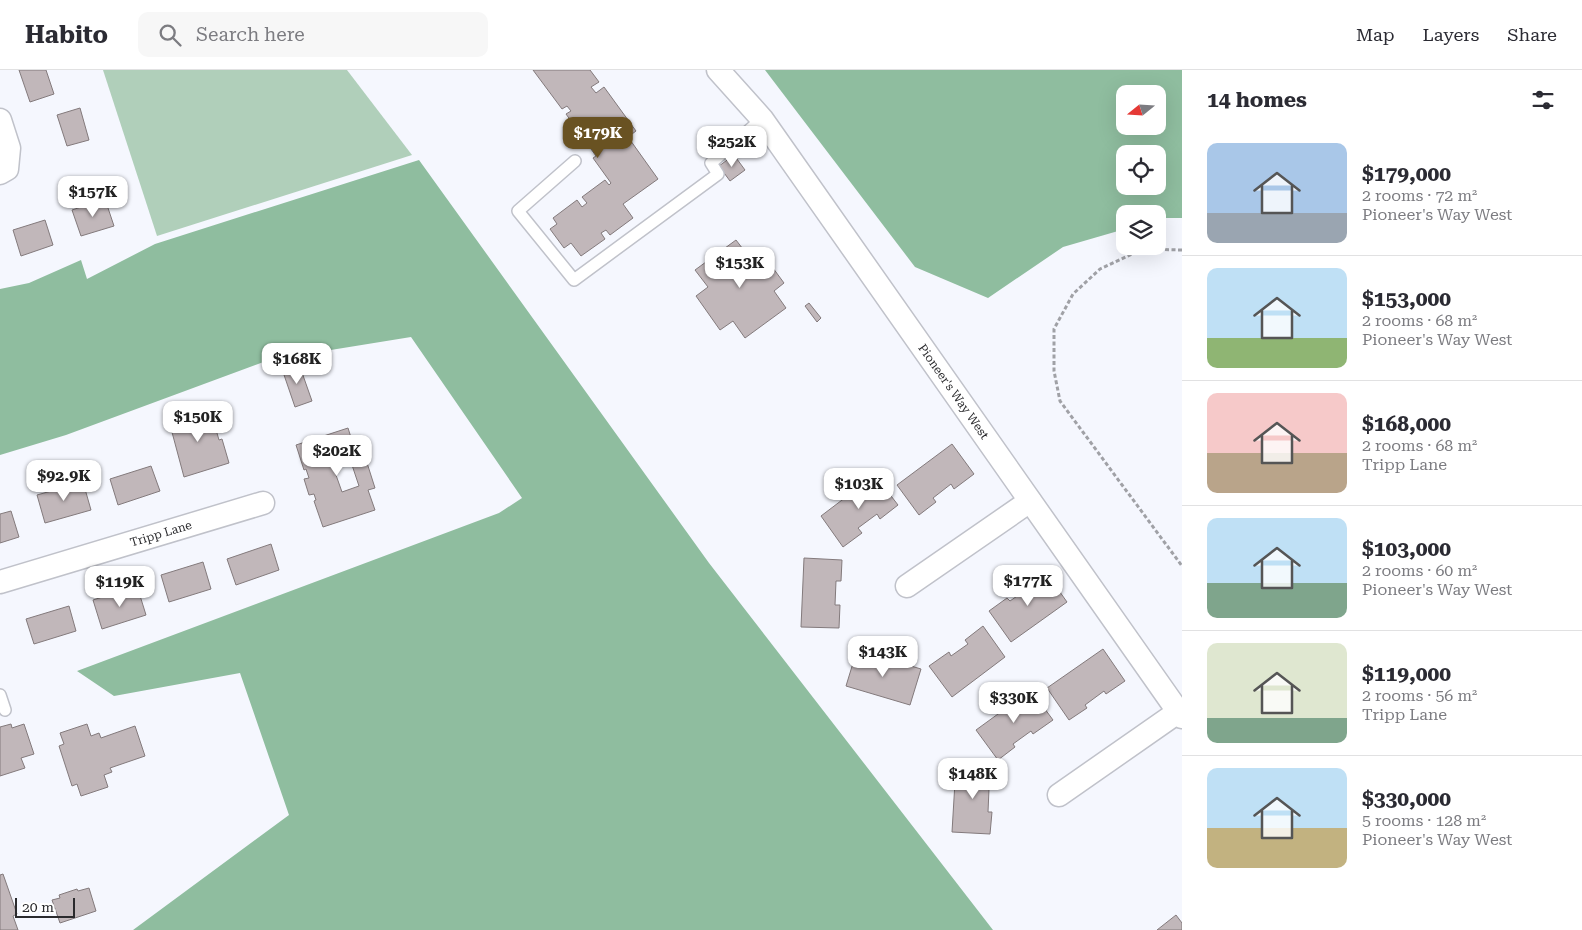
<!DOCTYPE html>
<meta charset="utf-8">
<style>
:root{--surface:#fff;--page:#f7f7f7;--text:#2b2b33;--muted:#7c7c81;--line:#e1e1e2;--accent:#695222}
body{margin:0;font-family:"Roboto Serif",serif;background:var(--page);color:var(--text);height:100vh;display:flex;flex-direction:column;font-size:19px;white-space:nowrap}
*{box-sizing:border-box;margin:0}
p{font-size:16px;color:var(--muted)}
.icon{flex:none;width:28px;height:28px;fill:none;stroke:currentColor;stroke-width:2;stroke-linecap:round;stroke-linejoin:round}
.map{position:relative;flex:1;overflow:hidden}
.drawer{display:flex;flex-direction:column;background:var(--surface);width:400px}
.drawer>*{flex:none}
.needle{width:32px;rotate:252deg}
.buttons{position:absolute;left:1116px;top:15px;display:grid;gap:10px}
.buttons a{display:grid;place-items:center;width:50px;height:50px;border-radius:10px;background:var(--surface);box-shadow:0 5px 20px #0002;font-size:25px}
.scale{position:absolute;left:15px;bottom:12px;width:60px;box-sizing:border-box;padding-left:5px;border:2px solid #2a2a2d;border-top:0;font-size:14px;line-height:18px;white-space:nowrap;color:#2a2a2d;-webkit-text-stroke:4px #fff;paint-order:stroke}
.price{position:absolute;translate:-50% -42px;padding:0 11px;border-radius:10px;background:#fff;color:#222;font-size:16px;line-height:32px;filter:drop-shadow(0 1px 2px #0008)}
.price::after{content:'';position:absolute;left:50%;top:30px;width:15px;height:11px;margin-left:-8px;background:inherit;clip-path:polygon(0 0,100% 0,50% 100%)}
.price.active{background:var(--accent);color:#fff}
ul{padding:0;list-style:none}
li{display:flex;align-items:center;gap:15px;height:125px;padding:0 25px}
li+li{border-top:1px solid var(--line)}
li span{display:grid;place-items:center;flex:none;width:140px;height:100px;border-radius:10px;color:#555}
li>.icon{margin-inline-start:auto}
span .icon{width:60px;height:60px;fill:#fffc;stroke-width:1}
li b{font-size:21px}
h2{display:flex;justify-content:space-between;align-items:center;height:60px;padding:0 25px;font-size:21px}
header{display:flex;align-items:center;gap:30px;box-sizing:border-box;height:70px;padding:0 25px;background:var(--surface);border-bottom:1px solid var(--line)}
header strong{font-size:24px}
nav{display:flex;gap:28px;margin-inline-start:auto;font-size:18px}
.search{width:350px;height:45px;background:var(--page);display:flex;align-items:center;gap:12px;box-sizing:border-box;padding:0 18px;border-radius:10px;color:var(--muted);font-size:19px}
main{display:flex;flex:1;min-height:0}
.map>svg:first-child{display:block}
</style>
<header>
<strong>Habito</strong>
<div class="search"><svg class="icon" aria-label="search" viewBox="0 0 24 24"><circle cx="10" cy="10" r="6"/><path d="M15 15l6 6"/></svg>Search here</div>
<nav><a>Map</a><a>Layers</a><a>Share</a></nav>
</header>
<main>
<div class="map">
<svg width="1182" height="860" viewBox="0 0 1182 860">
<rect width="100%" height="100%" fill="#f5f7fe"/>
<path fill="#b0cfba" d="M 103,0 L 347,0 L 412,85 L 157,166 Z"/>
<g fill="#8fbd9f" fill-rule="evenodd">
<path d="M 765,0 L 1182,0 L 1182,148 L 1164,148 L 1158,150 L 1158,144 L 1125,144 L 1125,159 L 1063,177 L 988,228 L 915,197 ZM 1125,24 L 1158,24 L 1158,56 L 1125,56 ZM 1125,84 L 1158,84 L 1158,116 L 1125,116 Z"/>
<path d="M 419,90 L 709,493 L 993,860 L 133,860 L 289,745 L 240,603 L 114,626 L 77,601 L 499,443 L 522,428 L 411,267 L 269,290 L 66,365 L 0,385 L 0,219 L 29,213 L 81,190 L 87,209 L 155,174 Z"/>
</g>
<g fill="#c1b7ba" stroke="#837a7c" fill-rule="evenodd">
<path d="M 19,0 L 46,0 L 54,24 L 30,32 Z"/>
<path d="M 533,0 L 590,0 L 599,12 L 591,17 L 596,23 L 604,17 L 636,61 L 628,67 L 658,109 L 623,134 L 633,148 L 610,165 L 606,160 L 601,163 L 605,169 L 581,186 L 571,173 L 564,178 L 550,159 L 557,154 L 553,148 L 577,130 L 582,137 L 587,133 L 582,127 L 605,110 L 609,115 L 611,113 L 593,88 L 596,86 L 566,44 L 571,41 L 567,36 L 562,39 Z"/>
<path d="M 80,38 L 89,70 L 67,76 L 57,45 Z"/>
<path d="M 734,85 L 745,100 L 730,111 L 719,96 Z"/>
<path d="M 105,129 L 114,156 L 81,166 L 72,140 Z"/>
<path d="M 45,150 L 53,175 L 21,186 L 13,160 Z"/>
<path d="M 736,170 L 749,187 L 759,179 L 784,213 L 774,221 L 786,238 L 745,268 L 733,251 L 720,260 L 696,226 L 708,217 L 695,200 Z"/>
<path d="M 809,233 L 821,248 L 817,252 L 805,236 Z"/>
<path d="M 299,294 L 312,331 L 295,337 L 282,299 Z"/>
<path d="M 210,339 L 219,370 L 222,369 L 229,393 L 184,407 L 169,351 Z"/>
<path d="M 348,358 L 354,377 L 361,374 L 375,418 L 368,420 L 375,440 L 323,457 L 314,431 L 316,430 L 314,424 L 309,425 L 304,409 L 309,408 L 306,399 L 304,400 L 296,375 ZM 349,386 L 359,416 L 342,422 L 331,391 Z"/>
<path d="M 952,374 L 974,404 L 954,419 L 951,414 L 933,428 L 936,432 L 919,445 L 897,415 Z"/>
<path d="M 151,396 L 160,421 L 118,435 L 110,409 Z"/>
<path d="M 875,405 L 898,435 L 880,449 L 877,444 L 858,458 L 862,463 L 843,477 L 821,446 Z"/>
<path d="M 83,412 L 91,440 L 45,453 L 37,425 Z"/>
<path d="M 11,441 L 19,467 L 0,473 L 0,444 Z"/>
<path d="M 271,474 L 279,500 L 236,515 L 227,489 Z"/>
<path d="M 804,488 L 842,490 L 841,511 L 836,511 L 835,535 L 840,535 L 839,558 L 801,557 Z"/>
<path d="M 203,492 L 211,519 L 169,532 L 161,505 Z"/>
<path d="M 1045,501 L 1067,532 L 1011,572 L 989,541 L 1007,528 L 1010,531 L 1030,517 L 1027,513 Z"/>
<path d="M 137,516 L 146,545 L 102,559 L 93,530 Z"/>
<path d="M 69,536 L 76,561 L 34,574 L 26,549 Z"/>
<path d="M 983,556 L 1005,587 L 952,627 L 929,596 L 949,582 L 951,586 L 968,574 L 965,570 Z"/>
<path d="M 1103,579 L 1125,611 L 1106,624 L 1104,621 L 1085,635 L 1087,638 L 1069,650 L 1047,618 Z"/>
<path d="M 857,580 L 878,586 L 877,591 L 900,597 L 901,593 L 921,599 L 910,635 L 846,616 Z"/>
<path d="M 1031,620 L 1053,650 L 1033,664 L 1031,661 L 1013,674 L 1015,677 L 998,690 L 976,660 Z"/>
<path d="M 11,654 L 12,658 L 24,654 L 34,684 L 21,688 L 25,698 L 0,706 L 0,657 Z"/>
<path d="M 87,654 L 91,666 L 99,663 L 101,668 L 135,656 L 145,686 L 110,698 L 112,702 L 104,705 L 108,717 L 81,726 L 77,714 L 72,716 L 59,676 L 64,674 L 60,663 Z"/>
<path d="M 956,695 L 994,697 L 993,719 L 989,719 L 988,742 L 992,742 L 990,764 L 952,762 Z"/>
<path d="M 3,804 L 17,844 L 13,846 L 18,860 L 0,860 L 0,805 Z"/>
<path d="M 89,818 L 96,841 L 60,853 L 52,830 L 60,828 L 59,825 L 77,819 L 78,821 Z"/>
<path d="M 1176,845 L 1182,853 L 1182,860 L 1157,860 Z"/>
</g>
<g fill="none" stroke-linecap="round" stroke-linejoin="round">
<defs>
<g id="service">
<path d="M 575,91 L 518,141 L 574,210 L 718,104 L 711,93 L 762,49"/>
<path d="M 0,625 L 5,640"/>
</g>
<g id="minor">
<path id="s1" d="M 718,0 L 762,49 L 1182,647"/>
<path d="M 0,50 L 9,78 L 7,99 L 0,103"/>
<path id="s2" d="M 0,512 L 263,433"/>
<path d="M 907,516 L 1030,431"/>
<path d="M 1059,725 L 1178,642"/>
</g>
</defs>
<use href="#service" stroke="#c0c2ca" stroke-width="14"/>
<use href="#minor" stroke="#c0c2ca" stroke-width="25"/>
<path stroke="#a0a1a6" stroke-width="3" stroke-dasharray="4 2.5" stroke-linecap="butt" d="M 1182,180 L 1143,179 L 1100,199 L 1073,224 L 1054,259 L 1054,301 L 1060,331 L 1182,496"/>
<use href="#service" stroke="#fff" stroke-width="11"/>
<use href="#minor" stroke="#fff" stroke-width="22"/>
</g>
<g text-anchor="middle" stroke-width="4" stroke-linejoin="round" paint-order="stroke">
<g font-size="12" fill="#2a2a2d" stroke="#fff">
<text dy="4" stroke="none"><textPath href="#s1" startOffset="399">Pioneer's Way West</textPath></text>
<text dy="4" stroke="none"><textPath href="#s2" startOffset="168">Tripp Lane</textPath></text>
</g>
</g>
</svg>
<div class="buttons">
<a><svg class="needle" viewBox="-14 -14 28 28"><path d="M0-13l5 13h-10z" fill="#e53935"/><path d="M0 13l5-13h-10z" fill="#7c7c81"/></svg></a>
<a><svg class="icon" aria-label="locate" viewBox="0 0 24 24"><circle cx="12" cy="12" r="6"/><path d="M12 2v4M12 18v4M2 12h4M18 12h4"/></svg></a>
<a><svg class="icon" aria-label="layers" viewBox="0 0 24 24"><path d="M12 4l9 5-9 5-9-5zM3 14l9 5 9-5"/></svg></a>
</div>
<div class="scale">20 m</div>
<b class="price active" style="left:598px;top:89px">$179K</b>
<b class="price" style="left:732px;top:98px">$252K</b>
<b class="price" style="left:93px;top:148px">$157K</b>
<b class="price" style="left:740px;top:219px">$153K</b>
<b class="price" style="left:297px;top:315px">$168K</b>
<b class="price" style="left:198px;top:373px">$150K</b>
<b class="price" style="left:337px;top:407px">$202K</b>
<b class="price" style="left:64px;top:432px">$92.9K</b>
<b class="price" style="left:859px;top:440px">$103K</b>
<b class="price" style="left:1028px;top:537px">$177K</b>
<b class="price" style="left:120px;top:538px">$119K</b>
<b class="price" style="left:883px;top:608px">$143K</b>
<b class="price" style="left:1014px;top:654px">$330K</b>
<b class="price" style="left:973px;top:730px">$148K</b>
</div>
<section class="drawer">
<h2>14 homes<svg class="icon" aria-label="filters" viewBox="0 0 24 24"><path d="M4 7h16M4 17h16"/><circle cx="9" cy="7" r="2"/><circle cx="15" cy="17" r="2"/></svg></h2>
<ul>
<li><span style="background:linear-gradient(#a9c7e8 70%,#9aa5b1 0)"><svg class="icon" aria-label="home" viewBox="0 0 24 24"><path d="M3 11l9-7 9 7M6 9v11h12V9"/></svg></span><div><b>$179,000</b><p>2 rooms · 72 m²</p><p>Pioneer's Way West</p></div></li>
<li><span style="background:linear-gradient(#bfe0f5 70%,#8fb573 0)"><svg class="icon" aria-label="home" viewBox="0 0 24 24"><path d="M3 11l9-7 9 7M6 9v11h12V9"/></svg></span><div><b>$153,000</b><p>2 rooms · 68 m²</p><p>Pioneer's Way West</p></div></li>
<li><span style="background:linear-gradient(#f6c9c9 60%,#b9a48a 0)"><svg class="icon" aria-label="home" viewBox="0 0 24 24"><path d="M3 11l9-7 9 7M6 9v11h12V9"/></svg></span><div><b>$168,000</b><p>2 rooms · 68 m²</p><p>Tripp Lane</p></div></li>
<li><span style="background:linear-gradient(#bfe0f5 65%,#7fa58c 0)"><svg class="icon" aria-label="home" viewBox="0 0 24 24"><path d="M3 11l9-7 9 7M6 9v11h12V9"/></svg></span><div><b>$103,000</b><p>2 rooms · 60 m²</p><p>Pioneer's Way West</p></div></li>
<li><span style="background:linear-gradient(#dfe7d0 75%,#7fa58c 0)"><svg class="icon" aria-label="home" viewBox="0 0 24 24"><path d="M3 11l9-7 9 7M6 9v11h12V9"/></svg></span><div><b>$119,000</b><p>2 rooms · 56 m²</p><p>Tripp Lane</p></div></li>
<li><span style="background:linear-gradient(#bfe0f5 60%,#c2b280 0)"><svg class="icon" aria-label="home" viewBox="0 0 24 24"><path d="M3 11l9-7 9 7M6 9v11h12V9"/></svg></span><div><b>$330,000</b><p>5 rooms · 128 m²</p><p>Pioneer's Way West</p></div></li>
</ul>
</section>
</main>
